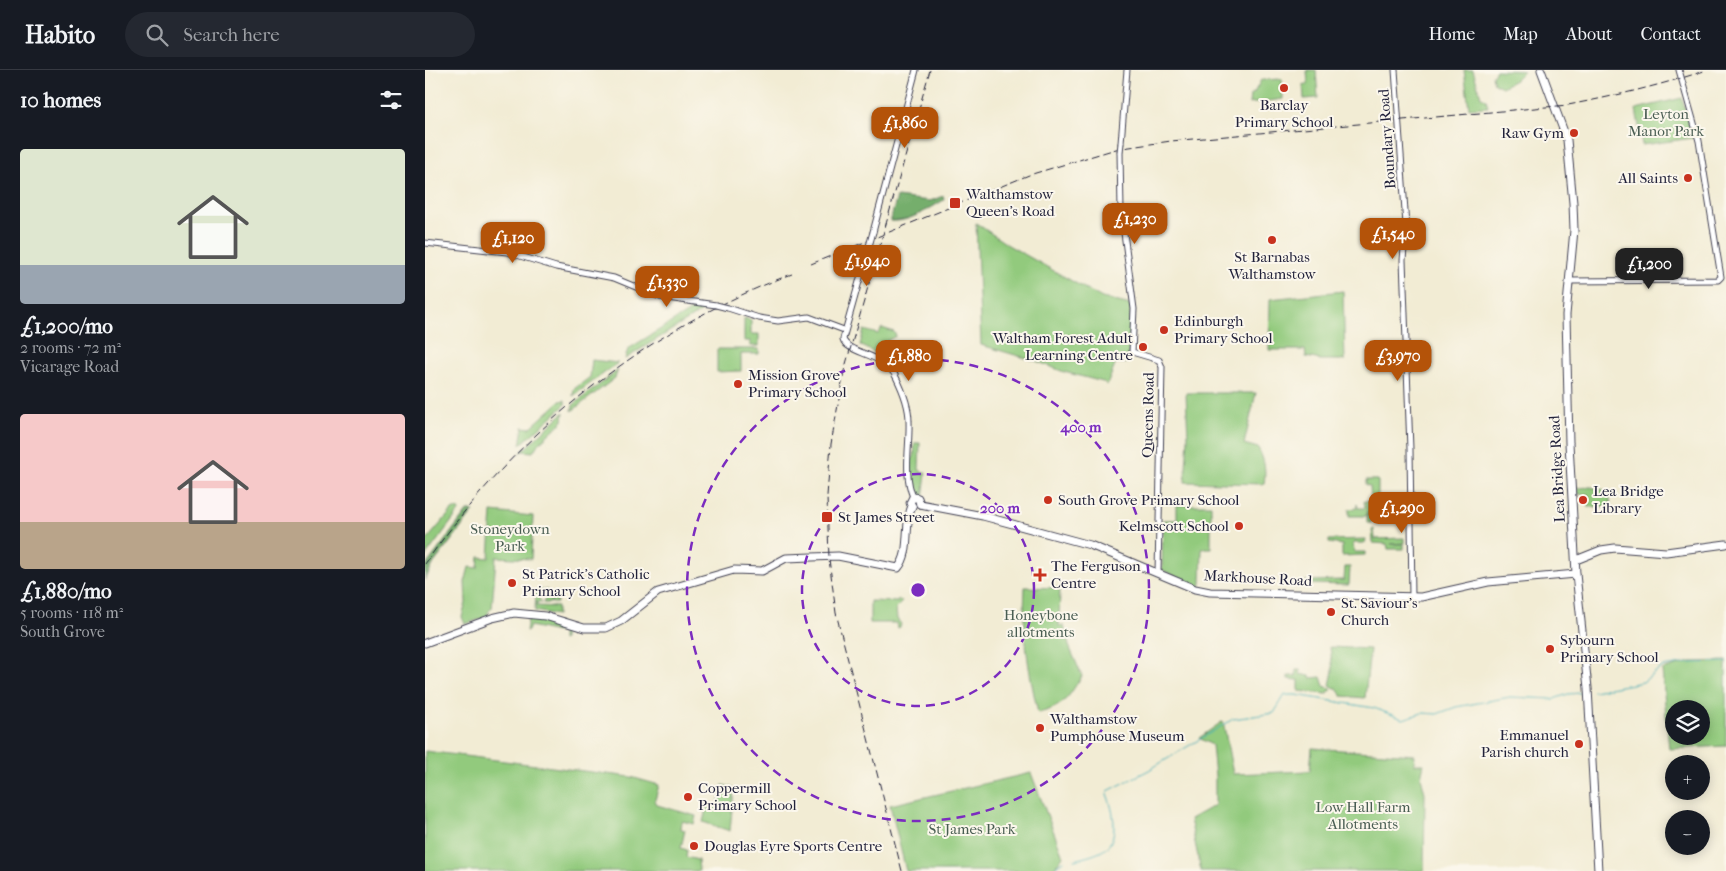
<!DOCTYPE html>
<meta charset="utf-8">
<style>
:root{--surface:#171b24;--page:#242831;--text:#f1f3f6;--muted:#9ea1a6;--line:#363941;--accent:#b45309}
body{margin:0;font-family:"IM FELL French Canon",serif;background:var(--page);color:var(--text);height:100vh;display:flex;flex-direction:column;font-size:19px;white-space:nowrap}
*{box-sizing:border-box;margin:0}
p{font-size:16px;color:var(--muted)}
.icon{flex:none;width:28px;height:28px;fill:none;stroke:currentColor;stroke-width:2;stroke-linecap:round;stroke-linejoin:round}
.map{position:relative;flex:1;overflow:hidden}
.details{display:flex;flex-direction:column;background:var(--surface);width:425px}
.details>*{flex:none}
.buttons{position:absolute;left:1240px;top:630px;display:grid;gap:10px}
.buttons a{display:grid;place-items:center;width:45px;height:45px;border-radius:50%;background:var(--surface);box-shadow:0 2px 12px #0003;font-size:25px}
.price{position:absolute;translate:-50% -42px;padding:0 11px;border-radius:10px;background:var(--accent);color:#fff;font-size:16px;line-height:32px;filter:drop-shadow(0 1px 2px #0008)}
.price::after{content:'';position:absolute;left:50%;top:30px;width:15px;height:11px;margin-left:-8px;background:inherit;clip-path:polygon(0 0,100% 0,50% 100%)}
.price.on{background:#222;color:#fff}
ul{padding:0;list-style:none}
li{display:grid;align-content:center;gap:10px;height:265px;padding:0 20px}
li span{display:grid;place-items:center;height:155px;border-radius:5px;color:#555}
li>.icon{margin-inline-start:auto}
span .icon{width:90px;height:90px;fill:#fffc;stroke-width:1}
li b{font-size:21px}
h2{display:flex;justify-content:space-between;align-items:center;height:60px;padding:0 20px;font-size:21px}
header{display:flex;align-items:center;gap:30px;box-sizing:border-box;height:70px;padding:0 25px;background:var(--surface);border-bottom:1px solid var(--line)}
header strong{font-size:24px}
nav{display:flex;gap:28px;margin-inline-start:auto;font-size:18px}
.search{width:350px;height:45px;background:var(--page);display:flex;align-items:center;gap:12px;box-sizing:border-box;padding:0 18px;border-radius:28px;color:var(--muted);font-size:19px}
main{display:flex;flex:1;min-height:0}
.map>svg:first-child{display:block}
</style>
<header>
<strong>Habito</strong>
<div class="search"><svg class="icon" aria-label="search" viewBox="0 0 24 24"><circle cx="10" cy="10" r="6"/><path d="M15 15l6 6"/></svg>Search here</div>
<nav><a>Home</a><a>Map</a><a>About</a><a>Contact</a></nav>
</header>
<main>
<section class="details">
<h2>10 homes<svg class="icon" aria-label="filters" viewBox="0 0 24 24"><path d="M4 7h16M4 17h16"/><circle cx="9" cy="7" r="2"/><circle cx="15" cy="17" r="2"/></svg></h2>
<ul>
<li><span style="background:linear-gradient(#dfe7d0 75%,#9aa5b1 0)"><svg class="icon" aria-label="home" viewBox="0 0 24 24"><path d="M3 11l9-7 9 7M6 9v11h12V9"/></svg></span><div><b>£1,200/mo</b><p>2 rooms · 72 m²</p><p>Vicarage Road</p></div></li>
<li><span style="background:linear-gradient(#f6c9c9 70%,#b9a48a 0)"><svg class="icon" aria-label="home" viewBox="0 0 24 24"><path d="M3 11l9-7 9 7M6 9v11h12V9"/></svg></span><div><b>£1,880/mo</b><p>5 rooms · 118 m²</p><p>South Grove</p></div></li>
</ul>
</section>
<div class="map">
<svg width="1301" height="801" viewBox="0 0 1301 801">
<rect width="100%" height="100%" fill="#fbf7ec"/>
<filter id="ink" filterUnits="userSpaceOnUse"><feTurbulence type="fractalNoise" baseFrequency=".02" numOctaves="2"/><feDisplacementMap in="SourceGraphic" scale="10" xChannelSelector="R" yChannelSelector="G"/><feConvolveMatrix kernelMatrix="1 2 1 2 8 2 1 2 1" color-interpolation-filters="sRGB"/></filter>
<filter id="wash" filterUnits="userSpaceOnUse"><feTurbulence type="fractalNoise" baseFrequency=".0096" numOctaves="4" result="noise"/><feDisplacementMap in="SourceGraphic" scale="20" xChannelSelector="R" yChannelSelector="G"/><feGaussianBlur stdDeviation="1.12" result="paint"/><feColorMatrix in="noise" values="0 0 0 0 0 0 0 0 0 0 0 0 0 0 0 0 0 1.4 0 .05"/><feComposite in="paint" operator="in"/></filter>
<g filter="url(#wash)">
<rect width="100%" height="100%" fill="#f2ecd4"/>
<g fill="#92ca7d" stroke="#5a765c" fill-rule="evenodd">
<path d="M 882,0 L 891,0 L 893,28 L 879,29 L 878,15 L 883,15 Z"/>
<path d="M 1039,0 L 1048,0 L 1056,27 L 1061,29 L 1063,37 L 1044,38 Z"/>
<path d="M 1071,0 L 1099,1 L 1090,10 L 1077,17 L 1069,13 L 1067,6 Z"/>
<path d="M 857,9 L 858,29 L 824,34 L 825,25 L 829,23 L 836,10 Z"/>
<path d="M 1257,28 L 1268,68 L 1217,75 L 1211,39 Z"/>
<path d="M 551,153 L 583,175 L 677,228 L 706,235 L 703,293 L 691,293 L 682,315 L 678,312 L 639,302 L 611,291 L 556,275 Z"/>
<path d="M 918,221 L 920,290 L 896,290 L 881,287 L 880,280 L 844,280 L 845,229 Z"/>
<path d="M 273,236 L 282,238 L 200,289 L 203,279 Z"/>
<path d="M 319,248 L 326,250 L 326,264 L 334,264 L 334,276 L 325,276 L 325,271 L 319,271 Z"/>
<path d="M 457,258 L 469,262 L 471,266 L 463,270 L 456,282 L 450,283 L 435,275 L 439,260 L 453,264 Z"/>
<path d="M 292,279 L 334,279 L 334,284 L 316,284 L 316,301 L 292,302 Z"/>
<path d="M 167,290 L 193,293 L 148,326 L 149,319 L 165,307 Z"/>
<path d="M 193,300 L 190,308 L 147,341 L 148,335 Z"/>
<path d="M 761,323 L 831,323 L 819,374 L 833,378 C 840,391 841,400 839,414 L 760,412 L 763,368 Z"/>
<path d="M 140,330 L 140,335 L 95,375 L 98,357 L 105,358 L 135,331 Z"/>
<path d="M 139,342 L 138,351 L 113,374 L 108,382 L 97,381 L 94,384 Z"/>
<path d="M 490,373 L 495,373 L 494,400 L 501,403 L 498,429 C 487,418 486,404 486,389 L 489,387 Z"/>
<path d="M 941,410 L 953,410 L 953,433 L 946,433 L 946,453 L 942,453 L 942,442 L 941,446 L 924,446 L 924,439 L 932,438 L 932,434 L 933,438 L 940,438 L 939,431 L 946,431 L 945,416 L 941,415 Z"/>
<path d="M 1166,417 L 1179,420 L 1184,424 L 1186,436 L 1163,437 L 1163,424 L 1153,424 L 1152,418 Z"/>
<path d="M 752,435 L 786,435 L 786,478 L 777,478 L 776,514 L 774,517 L 737,500 L 738,450 L 752,450 Z"/>
<path d="M 28,439 L 35,440 L 0,487 L 0,472 Z"/>
<path d="M 67,442 L 108,446 L 106,489 L 71,487 L 67,538 L 63,542 L 63,547 L 40,554 L 37,547 L 41,533 L 40,512 L 44,497 L 53,498 L 54,487 L 64,488 Z"/>
<path d="M 947,459 L 949,459 L 950,469 L 979,468 L 979,473 L 966,474 L 979,474 L 979,479 L 963,479 L 962,474 L 948,473 Z"/>
<path d="M 941,469 L 940,473 L 928,473 L 929,482 L 940,482 L 940,485 L 917,486 L 917,475 L 904,473 L 904,470 Z"/>
<path d="M 920,497 L 925,497 L 924,515 L 880,514 L 881,511 L 919,510 Z"/>
<path d="M 600,517 L 635,518 L 634,556 L 639,556 L 644,576 L 657,606 C 643,627 640,637 613,643 C 603,599 597,562 600,517 Z"/>
<path d="M 111,520 L 122,520 L 122,525 L 131,526 L 132,533 L 127,533 L 126,530 L 126,533 L 118,533 L 122,525 L 114,525 L 114,529 L 117,533 L 112,532 L 112,536 L 132,537 L 132,545 L 110,541 Z"/>
<path d="M 473,529 L 477,532 L 471,538 L 472,549 L 476,554 L 475,557 L 473,558 L 472,553 L 445,553 L 445,531 L 473,532 Z"/>
<path d="M 103,548 L 140,555 L 139,569 L 137,570 L 137,563 L 105,556 L 103,561 L 101,561 Z"/>
<path d="M 905,577 L 945,579 L 940,628 L 917,626 L 912,619 L 905,615 L 908,601 Z"/>
<path d="M 1301,591 L 1301,676 L 1244,679 L 1237,600 L 1265,592 ZM 1249,639 L 1276,639 L 1276,666 L 1249,666 Z"/>
<path d="M 871,600 L 875,600 L 875,604 L 885,606 L 885,608 L 896,607 L 899,616 L 907,619 L 901,624 L 874,621 L 874,610 L 863,609 L 863,606 L 871,606 Z"/>
<path d="M 798,651 L 808,704 L 885,701 L 887,678 L 990,685 L 989,694 L 999,694 L 996,707 L 1000,723 L 999,801 L 776,801 L 765,749 L 790,735 L 790,706 L 787,675 L 774,668 Z"/>
<path d="M 0,681 L 206,707 L 234,715 L 230,730 L 232,735 L 271,746 L 269,754 L 257,751 L 256,759 L 260,760 L 256,778 L 262,780 L 261,787 L 273,790 L 274,801 L 0,801 Z"/>
<path d="M 606,703 L 638,786 L 627,801 L 481,801 L 465,735 Z"/>
<path d="M 298,715 L 309,718 L 305,761 L 278,752 L 282,735 L 292,738 Z"/>
</g>
<g fill="#75ae6c" stroke="#4c6854">
<path d="M 518,126 L 519,130 C 504,139 483,153 465,151 L 472,127 L 505,131 Z"/>
<path d="M 42,441 L 49,441 L 9,493 L 0,510 L 0,497 Z"/>
</g>
<g fill="none" stroke-linecap="round" stroke-linejoin="round">
<g stroke="#39aab6" stroke-width="1">
<path d="M 1168,621 L 1218,612 L 1237,597 L 1264,593 L 1301,592"/>
<path d="M 650,790 C 659,787 672,785 680,779 C 695,767 688,739 682,724 L 683,721 L 724,700 L 808,649 L 849,643 L 860,625 L 871,625 L 949,638 L 978,649 L 997,643 L 1012,644 L 1031,637 L 1085,627 L 1129,629 L 1143,624 L 1156,623"/>
<path d="M 628,801 L 632,795 L 639,791"/>
</g>
</g>
</g>
<g filter="url(#ink)">
<g fill="none" stroke-linecap="round" stroke-linejoin="round">
<defs>
<g id="minor">
<path d="M 970,0 L 981,155 L 978,190 L 985,379 L 987,527"/>
<path d="M 696,73 L 702,0"/>
<path d="M 695,82 L 696,140 L 709,239 L 707,282 L 734,290 L 737,297 L 733,503"/>
<path d="M 448,162 L 491,0"/>
<path d="M 0,173 L 82,182 L 131,197 L 189,208 L 235,227 L 291,235"/>
<path d="M 444,176 L 418,269 C 422,284 460,283 471,307 C 478,321 484,336 484,351 C 485,377 478,403 488,427"/>
<path d="M 1144,211 L 1293,210 L 1296,207 L 1274,71 L 1254,0"/>
<path d="M 303,238 L 334,248 L 353,251 L 384,247 L 419,260"/>
</g>
<g id="major">
<path d="M 1116,0 L 1142,70 L 1148,133 L 1149,160 L 1141,245 L 1144,373 L 1151,504 L 1163,618 L 1173,801"/>
<path d="M 495,434 L 558,446 L 665,475 L 770,519 L 785,522 L 996,527 L 1063,512 L 1151,504"/>
<path d="M 487,436 L 485,433 L 488,427 L 493,428 L 495,434"/>
<path d="M 1151,490 L 1176,480 L 1190,478 L 1241,482 L 1301,474"/>
<path d="M 0,573 L 67,548 L 89,543 L 120,546 L 159,558 L 181,558 L 196,551 L 233,522 L 309,500 L 337,501 L 361,488 L 413,486 L 473,498 C 487,482 478,455 487,436"/>
</g>
</defs>
<use href="#minor" stroke="#414052" stroke-width="7"/>
<use href="#major" stroke="#414052" stroke-width="9"/>
<use href="#minor" stroke="#fff" stroke-width="5"/>
<use href="#major" stroke="#fff" stroke-width="7"/>
<g stroke="#22223b" stroke-width="1" stroke-dasharray="8 4" stroke-linecap="butt">
<path d="M 386,194 L 604,105 L 691,79 L 746,71 L 1143,35 C 1191,26 1237,15 1282,0"/>
<path d="M 0,494 C 89,365 219,259 367,204"/>
<path d="M 477,801 L 411,543 L 404,489 L 402,426 L 406,374 L 419,301 L 505,0"/>
</g>
<defs>
<g id="minor-bridge">
<path d="M 695,82 L 696,73"/>
<path d="M 444,176 L 448,162"/>
<path d="M 291,235 L 303,238"/>
</g>
</defs>
<use href="#minor-bridge" stroke="#414052" stroke-width="7" stroke-linecap="butt"/>
<use href="#minor-bridge" stroke="#fff" stroke-width="5"/>
</g>
</g>
<g fill="none" stroke="#7b2cbf" stroke-width="2.5" stroke-dasharray="9 6">
<circle cx="493" cy="520" r="116"/>
<circle cx="493" cy="520" r="231"/>
</g>
<g fill="#c8321e" stroke="#fbf7ec" stroke-width="2">
<circle cx="859" cy="18" r="5"/>
<circle cx="1149" cy="63" r="5"/>
<circle cx="1263" cy="108" r="5"/>
<rect x="524" y="127" width="12" height="12" rx="2.5"/>
<circle cx="847" cy="170" r="5"/>
<circle cx="739" cy="260" r="5"/>
<circle cx="718" cy="277" r="5"/>
<circle cx="313" cy="314" r="5"/>
<circle cx="623" cy="430" r="5"/>
<circle cx="1158" cy="430" r="5"/>
<rect x="396" y="441" width="12" height="12" rx="2.5"/>
<circle cx="814" cy="456" r="5"/>
<path d="M612.5 497.5h5v5h5v5h-5v5h-5v-5h-5v-5h5z"/>
<circle cx="87" cy="513" r="5"/>
<circle cx="906" cy="542" r="5"/>
<circle cx="1125" cy="579" r="5"/>
<circle cx="615" cy="658" r="5"/>
<circle cx="1154" cy="674" r="5"/>
<circle cx="263" cy="727" r="5"/>
<circle cx="269" cy="776" r="5"/>
</g>
<g text-anchor="middle" stroke-width="4" stroke-linejoin="round" paint-order="stroke">
<g font-size="15" fill="#22223b" stroke="#fbf7ec" text-anchor="start">
<text x="859" y="40" text-anchor="middle">Barclay<tspan x="859" dy="17">Primary School</tspan></text>
<text x="1139" y="68" text-anchor="end">Raw Gym</text>
<text x="1253" y="113" text-anchor="end">All Saints</text>
<text x="541" y="129">Walthamstow<tspan x="541" dy="17">Queen's Road</tspan></text>
<text x="847" y="192" text-anchor="middle">St Barnabas<tspan x="847" dy="17">Walthamstow</tspan></text>
<text x="749" y="256">Edinburgh<tspan x="749" dy="17">Primary School</tspan></text>
<text x="708" y="273" text-anchor="end">Waltham Forest Adult<tspan x="708" dy="17">Learning Centre</tspan></text>
<text x="323" y="310">Mission Grove<tspan x="323" dy="17">Primary School</tspan></text>
<text x="1168" y="426">Lea Bridge<tspan x="1168" dy="17">Library</tspan></text>
<text x="633" y="435">South Grove Primary School</text>
<text x="413" y="452">St James Street</text>
<text x="804" y="461" text-anchor="end">Kelmscott School</text>
<text x="626" y="501">The Ferguson<tspan x="626" dy="17">Centre</tspan></text>
<text x="97" y="509">St Patrick's Catholic<tspan x="97" dy="17">Primary School</tspan></text>
<text x="916" y="538">St. Saviour's<tspan x="916" dy="17">Church</tspan></text>
<text x="1135" y="575">Sybourn<tspan x="1135" dy="17">Primary School</tspan></text>
<text x="625" y="654">Walthamstow<tspan x="625" dy="17">Pumphouse Museum</tspan></text>
<text x="1144" y="670" text-anchor="end">Emmanuel<tspan x="1144" dy="17">Parish church</tspan></text>
<text x="273" y="723">Coppermill<tspan x="273" dy="17">Primary School</tspan></text>
<text x="279" y="781">Douglas Eyre Sports Centre</text>
</g>
<g font-size="15" fill="#495d52" stroke="#fbf7ec">
<text x="1241" y="49">Leyton<tspan x="1241" dy="17">Manor Park</tspan></text>
<text x="85" y="464">Stoneydown<tspan x="85" dy="17">Park</tspan></text>
<text x="616" y="550">Honeybone<tspan x="616" dy="17">allotments</tspan></text>
<text x="938" y="742">Low Hall Farm<tspan x="938" dy="17">Allotments</tspan></text>
<text x="547" y="764">St James Park</text>
</g>
<g font-size="15" fill="#22223b" stroke="#fbf7ec">
<text transform="translate(962 69) rotate(-94)" y="5">Boundary Road</text>
<text transform="translate(723 345) rotate(-89)" y="5">Queens Road</text>
<text transform="translate(1132 399) rotate(-93)" y="5">Lea Bridge Road</text>
<text transform="translate(833 508) rotate(3)" y="5">Markhouse Road</text>
</g>
</g>
<circle cx="493" cy="520" r="8" fill="#7b2cbf" stroke="#fbf7ec" stroke-width="2.5"/>
<g font-size="15" text-anchor="middle" font-weight="bold" fill="#7b2cbf" stroke="#fbf7ec" stroke-width="4" stroke-linejoin="round" paint-order="stroke">
<text x="656" y="362">400 m</text>
<text x="575" y="443">200 m</text>
</g>
</svg>
<div class="buttons">
<a><svg class="icon" aria-label="layers" viewBox="0 0 24 24"><path d="M12 4l9 5-9 5-9-5zM3 14l9 5 9-5"/></svg></a>
<a>+</a>
<a>−</a>
</div>
<b class="price" style="left:480px;top:79px">£1,860</b>
<b class="price" style="left:710px;top:175px">£1,230</b>
<b class="price" style="left:968px;top:190px">£1,540</b>
<b class="price" style="left:88px;top:194px">£1,120</b>
<b class="price" style="left:442px;top:217px">£1,940</b>
<b class="price on" style="left:1224px;top:220px">£1,200</b>
<b class="price" style="left:242px;top:238px">£1,330</b>
<b class="price" style="left:484px;top:312px">£1,880</b>
<b class="price" style="left:973px;top:312px">£3,970</b>
<b class="price" style="left:977px;top:464px">£1,290</b>
</div>
</main>
